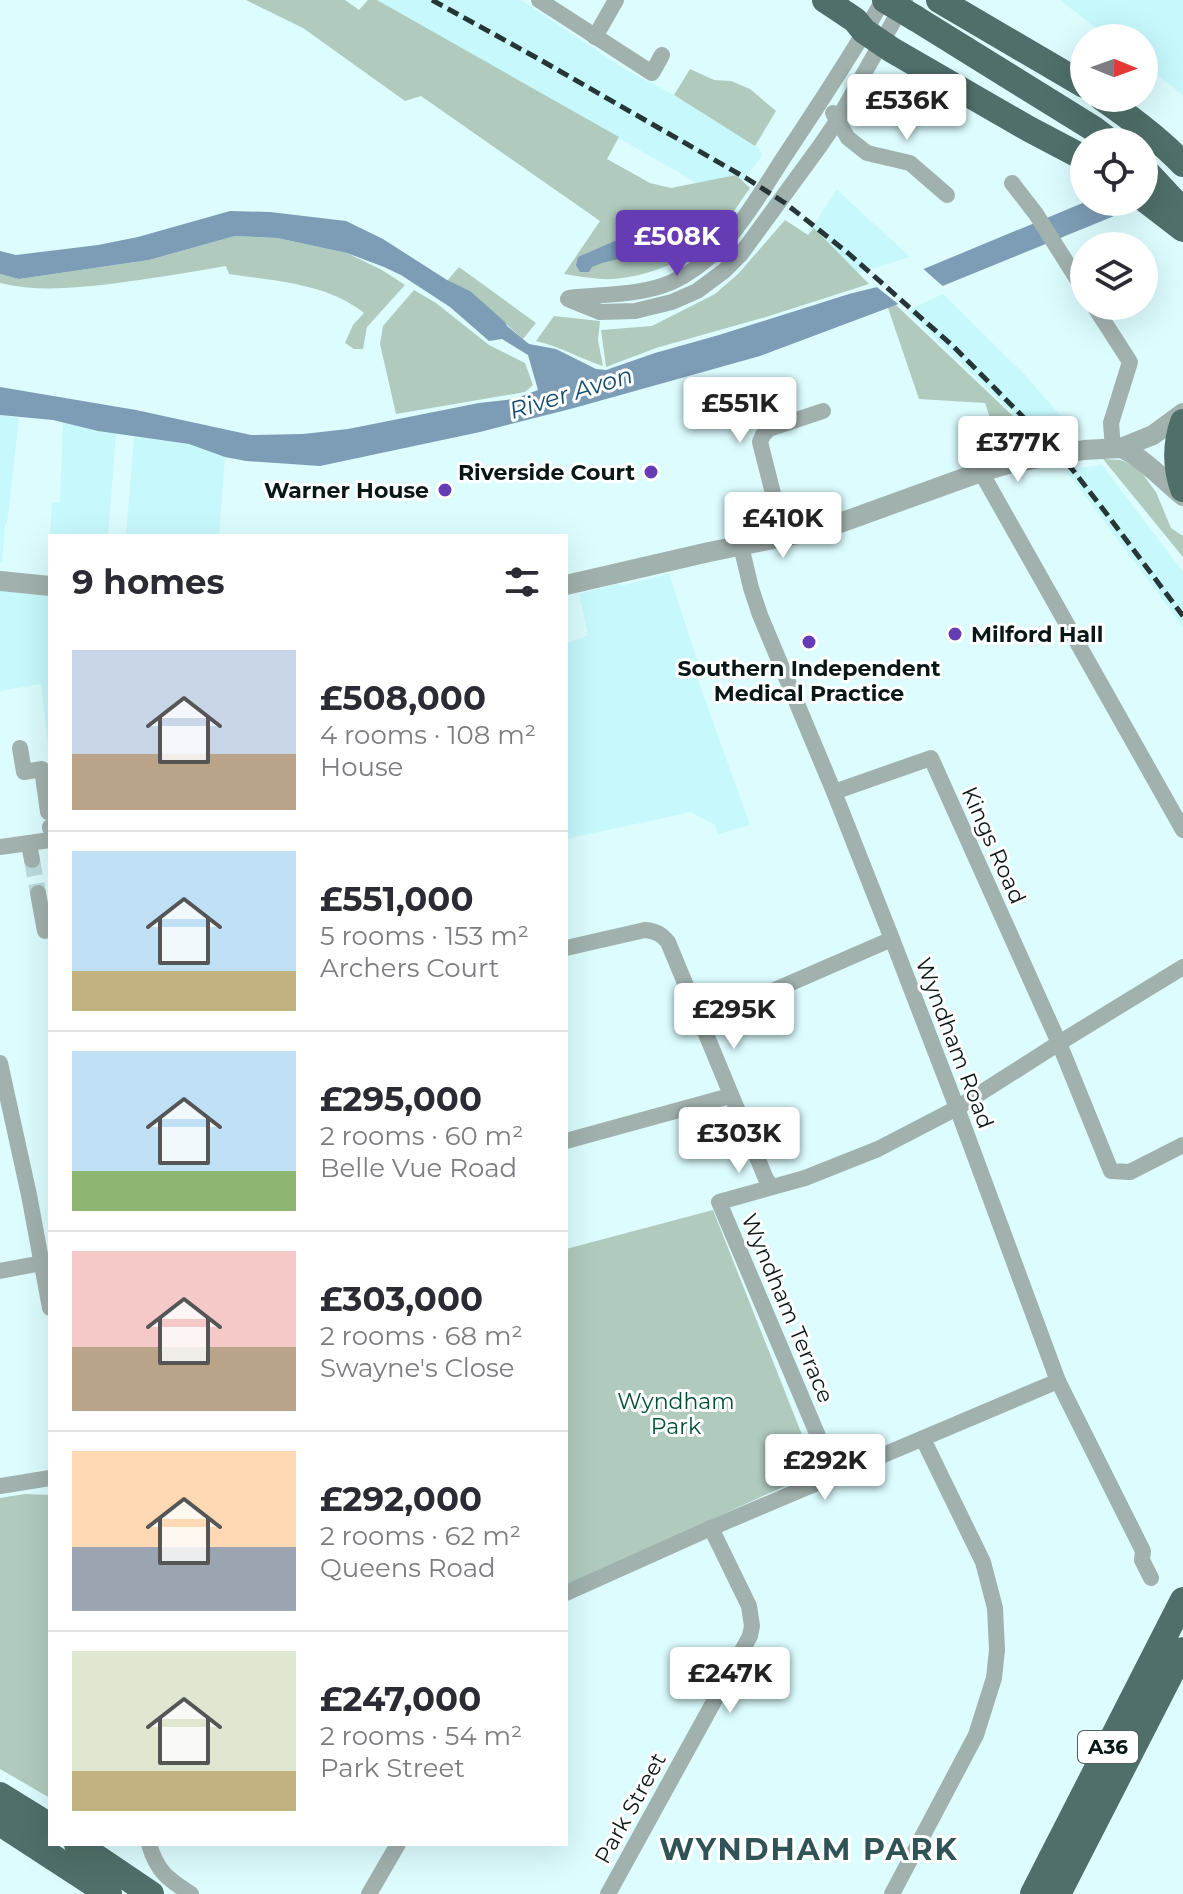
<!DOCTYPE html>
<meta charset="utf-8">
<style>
:root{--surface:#fff;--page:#f2f2f3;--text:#2b2b33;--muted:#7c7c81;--line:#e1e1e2;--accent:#663cb4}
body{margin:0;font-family:Montserrat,sans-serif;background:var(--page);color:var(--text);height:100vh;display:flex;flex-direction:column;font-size:30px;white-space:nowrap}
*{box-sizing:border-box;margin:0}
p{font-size:26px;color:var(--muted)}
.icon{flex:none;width:44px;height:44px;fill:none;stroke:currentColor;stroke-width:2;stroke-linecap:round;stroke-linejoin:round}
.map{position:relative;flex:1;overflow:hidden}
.side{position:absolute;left:48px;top:534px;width:520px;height:1312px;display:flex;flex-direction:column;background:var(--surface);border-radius:0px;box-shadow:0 8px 32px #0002}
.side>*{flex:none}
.needle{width:52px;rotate:91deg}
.buttons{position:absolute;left:1070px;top:24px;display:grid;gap:16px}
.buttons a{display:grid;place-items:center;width:88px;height:88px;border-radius:50%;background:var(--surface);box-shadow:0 8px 32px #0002;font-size:40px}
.price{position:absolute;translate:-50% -68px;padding:0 18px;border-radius:8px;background:#fff;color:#222;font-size:26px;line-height:52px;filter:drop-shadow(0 2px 4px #0008)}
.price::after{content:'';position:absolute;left:50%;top:48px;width:24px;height:18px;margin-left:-12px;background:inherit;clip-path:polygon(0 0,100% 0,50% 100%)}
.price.selected{background:var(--accent);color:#fff}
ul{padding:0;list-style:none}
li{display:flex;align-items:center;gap:24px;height:200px;padding:0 24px}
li+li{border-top:2px solid var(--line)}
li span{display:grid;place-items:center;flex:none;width:224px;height:160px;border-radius:0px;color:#555}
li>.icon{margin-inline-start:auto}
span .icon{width:96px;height:96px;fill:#fffc;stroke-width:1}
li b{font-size:34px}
h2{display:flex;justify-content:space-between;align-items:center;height:96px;padding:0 24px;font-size:34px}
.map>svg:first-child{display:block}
</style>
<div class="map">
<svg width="1183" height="1894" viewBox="0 0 1183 1894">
<rect width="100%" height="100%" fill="#dcfcfe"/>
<g fill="#c6f8fc">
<path d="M 377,0 L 521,0 L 626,70 L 674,95 L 758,147 L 762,155 L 740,186 L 736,175 L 699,184 Z"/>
<path d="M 1060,0 L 1183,0 L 1183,95 L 1144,65 L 1144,38 L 1109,38 Z"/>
<path d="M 837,190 L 910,257 L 859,273 L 808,233 Z"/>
<path d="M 943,294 L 1026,376 L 1070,427 L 1036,435 L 907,311 Z"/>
<path d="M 0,415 L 19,418 L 7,523 L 5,524 L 2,563 L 0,562 Z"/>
<path d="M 63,422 L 116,434 L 108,536 L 50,536 L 50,567 L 48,567 L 52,503 L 60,502 Z"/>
<path d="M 134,437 L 189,444 L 225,457 L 219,536 L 126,536 Z"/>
<path d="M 1102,465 L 1183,572 L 1183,627 L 1066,470 Z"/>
<path d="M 669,574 L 699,666 L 694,669 L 750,825 L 718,834 L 715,825 L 691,812 L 566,839 L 566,644 L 588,635 L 579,594 L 617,584 L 624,585 Z"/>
<path d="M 0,591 L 50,595 L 50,762 L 41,684 L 0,691 Z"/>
</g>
<g fill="#b0cbbe">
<path d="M 246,0 L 345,0 L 359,10 L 368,0 L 377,0 L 619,137 L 607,159 L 650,183 L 671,188 L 736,175 L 750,188 C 739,203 729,220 716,234 C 690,261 639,281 601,279 C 589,278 576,276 564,274 L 600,221 L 421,96 L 405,101 L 303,28 Z"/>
<path d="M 690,69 L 714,80 L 731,81 L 750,89 L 776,111 L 755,146 L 674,95 Z"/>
<path d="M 785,220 L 808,235 L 814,228 L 869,284 L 766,317 L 656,348 L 606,367 L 601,330 L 652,326 L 715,294 L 739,273 Z"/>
<path d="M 235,236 L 277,238 L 347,253 L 382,270 L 405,285 L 367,327 L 363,349 L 354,349 L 345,343 L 353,325 L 364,313 C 327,283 274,281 229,274 L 226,266 C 187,273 149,279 110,284 C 72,288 37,292 0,283 L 0,274 L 19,279 L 149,260 Z"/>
<path d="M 459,267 L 536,323 L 523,339 L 488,308 L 447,281 Z"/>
<path d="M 414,290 L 436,303 L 489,345 L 525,363 L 533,385 L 525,392 L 396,414 L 380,344 L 383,326 Z"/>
<path d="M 896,305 L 1030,432 L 998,441 L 985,403 L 919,399 L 888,308 Z"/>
<path d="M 554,316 L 600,321 L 598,340 L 603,366 C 579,358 561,347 536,341 Z"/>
<path d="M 1103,459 L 1121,460 L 1138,468 L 1156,492 L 1171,528 L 1183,536 L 1183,557 Z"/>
<path d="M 713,1210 L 810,1455 L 809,1475 L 566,1586 L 566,1249 Z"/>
<path d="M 25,1494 L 50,1495 L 50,1798 L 0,1769 L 0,1498 Z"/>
</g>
<g fill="#7c9db5">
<path d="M 1183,190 L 1124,212 L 896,305 L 760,356 L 574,408 L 480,432 L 320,466 L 246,461 L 225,457 L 189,444 L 98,431 L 53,420 L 0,415 L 0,387 L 136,410 L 251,435 L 303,434 L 348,429 L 479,403 L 514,399 L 538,390 L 528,355 L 502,339 L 489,341 L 450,307 L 401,275 L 384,267 L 347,253 L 277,238 L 235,236 L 149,260 L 19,279 L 0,274 L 0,251 L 16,255 L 98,245 L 138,237 L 230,211 L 270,212 L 346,221 L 383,239 L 447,280 L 470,291 L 505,322 L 507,326 L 529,344 L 556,349 L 596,369 L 606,370 L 655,353 L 719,335 L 849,294 L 885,285 L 1085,202 L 1144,202 Z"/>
<path d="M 692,223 C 699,231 696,238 688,243 L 602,263 L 592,267 L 589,272 L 580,272 L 576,265 L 578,257 L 631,234 Z"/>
</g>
<path fill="#dcfcfe" d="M 920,266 L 946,289 L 902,307 L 873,284 Z"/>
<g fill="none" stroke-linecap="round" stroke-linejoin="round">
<path stroke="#bcdadc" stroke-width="16" stroke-dasharray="16 8" stroke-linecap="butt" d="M 32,860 L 38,893"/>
<g stroke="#a1b1ae" stroke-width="16">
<path d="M 539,0 L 652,73 L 662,55"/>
<path d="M 595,37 L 616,0"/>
<path d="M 833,113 L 848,138 L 867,153 L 910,163 L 947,195"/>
<path d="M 1012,183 L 1036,214 L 1084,290"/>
<path d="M 569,298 C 603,294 640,296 672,282 C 728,256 756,199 788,151 C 821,101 854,52 883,0"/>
<path d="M 568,299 L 600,312 L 635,311 L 672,302 L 697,291 L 724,271 L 741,254 L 820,146 L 837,121 L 905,1"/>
<path d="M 1094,306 L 1130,362 L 1111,423 L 1113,448"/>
<path d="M 981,472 L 1183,830"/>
<path d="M 784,537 L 760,442 L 763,435 L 769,429 L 823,411"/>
<path d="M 741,546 L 751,588 L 760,615 L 834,792 L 892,939 L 957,1108 L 1058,1381 L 1143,1551 L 1142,1560 L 1151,1578"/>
<path d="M 20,748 L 24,772 L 42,769 L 48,812"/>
<path d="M 834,792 L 931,758 L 1059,1043 L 1111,1171 L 1130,1172 L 1183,1145"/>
<path d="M 50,827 L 50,828"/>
<path d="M 29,844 L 32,860"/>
<path d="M 0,847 L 50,840"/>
<path d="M 38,893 L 45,931"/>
<path d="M 566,948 L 645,930 C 656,931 661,934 668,942 L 701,1022 L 892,939"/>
<path d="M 701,1022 L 766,1179 L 771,1186"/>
<path d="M 0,1063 L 29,1195 L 50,1308"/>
<path d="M 566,1141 L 730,1096"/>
<path d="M 0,1271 L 42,1263"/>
<path d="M 835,1476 L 719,1202 L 805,1178 L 878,1149 L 957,1108 L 1059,1043 L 1183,967"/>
<path d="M 0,1486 L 50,1478"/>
<path d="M 566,1593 L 711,1528 L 1058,1381"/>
<path d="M 149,1844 C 157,1872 168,1879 191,1894"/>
<path d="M 369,1894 L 398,1844"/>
<path d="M 608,1894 L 750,1636 L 752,1626 L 749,1606 L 711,1528"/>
<path d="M 892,1894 L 976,1735 L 994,1678 L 997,1650 L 995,1608 L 983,1562 L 923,1439"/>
</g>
<g stroke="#a1b1ae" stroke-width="20">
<path d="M 1121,448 C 1145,459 1162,479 1183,496"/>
<path d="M 0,581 L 50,586"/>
<path d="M 566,585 L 709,552 L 807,532 L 837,524 L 981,472 L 1012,463 L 1084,450 L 1121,448 L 1153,435 L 1183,413"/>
</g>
<g stroke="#506f6a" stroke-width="26">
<path d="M 825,0 L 855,20 L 864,31 L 892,50 L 1029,129 L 1084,158"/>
<path d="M 939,0 L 1084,85"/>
<path d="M 915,18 L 1094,129 L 1111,142"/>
<path d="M 1102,98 C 1131,118 1159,139 1183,164"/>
<path d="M 1144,169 L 1183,211"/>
<path d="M 1144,199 L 1183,229"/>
<path d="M 1183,422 C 1175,445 1175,466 1183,489"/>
<path d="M 0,1795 L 50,1826"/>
<path d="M 0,1823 L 109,1894"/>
<path d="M 77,1844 L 151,1894"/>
<path d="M 1033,1894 L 1183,1600"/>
<path d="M 1058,1894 L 1183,1650"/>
</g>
<path stroke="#263637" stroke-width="5" stroke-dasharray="12 6" stroke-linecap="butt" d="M 432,0 L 537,58 L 746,178 L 785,203 L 848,253 L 954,347 L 1040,434 L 1072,469 L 1106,513 L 1183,616"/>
<path stroke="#506f6a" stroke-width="26" d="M 885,0 L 915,18"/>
</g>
<g fill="#663cb4" stroke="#fff" stroke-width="3">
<circle cx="651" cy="472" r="8"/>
<circle cx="445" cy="490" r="8"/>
<circle cx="955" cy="634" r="8"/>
<circle cx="809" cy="642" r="8"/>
</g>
<g text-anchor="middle" stroke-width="6" stroke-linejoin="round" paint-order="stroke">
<rect fill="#fff" stroke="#535d5d" stroke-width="2" x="1078" y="1731" width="60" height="32" rx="6"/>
<g font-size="20" font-weight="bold" fill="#091718">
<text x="1108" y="1754">A36</text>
</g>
<g font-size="22" font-weight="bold" fill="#091718" stroke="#fff" text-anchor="end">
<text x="635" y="480">Riverside Court</text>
<text x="429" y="498">Warner House</text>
<text x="971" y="642" text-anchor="start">Milford Hall</text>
<text x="809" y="676" text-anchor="middle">Southern Independent<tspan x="809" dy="25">Medical Practice</tspan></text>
</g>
<g font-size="22" fill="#091718" stroke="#fff">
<text transform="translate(994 845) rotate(66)" y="8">Kings Road</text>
<text transform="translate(955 1043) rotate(69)" y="8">Wyndham Road</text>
<text transform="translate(788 1308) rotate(67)" y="8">Wyndham Terrace</text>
<text transform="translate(630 1808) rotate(-61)" y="8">Park Street</text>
</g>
<g font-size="22" fill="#015038" stroke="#fff">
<text x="676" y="1409">Wyndham<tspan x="676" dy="25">Park</tspan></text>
</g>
<g font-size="24" font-style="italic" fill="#124d6e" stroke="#fff">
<text transform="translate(571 393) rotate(-17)" y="8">River Avon</text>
</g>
<g font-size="30" font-weight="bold" letter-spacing="2" fill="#305355" stroke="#fff">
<text x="809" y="1860">WYNDHAM PARK</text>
</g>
</g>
</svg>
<div class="buttons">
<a><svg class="needle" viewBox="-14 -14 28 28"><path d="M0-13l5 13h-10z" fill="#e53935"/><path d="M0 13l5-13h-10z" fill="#7c7c81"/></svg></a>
<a><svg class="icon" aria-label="locate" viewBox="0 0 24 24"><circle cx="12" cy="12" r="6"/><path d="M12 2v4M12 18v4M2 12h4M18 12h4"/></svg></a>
<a><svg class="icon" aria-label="layers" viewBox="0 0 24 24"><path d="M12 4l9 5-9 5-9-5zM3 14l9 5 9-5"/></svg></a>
</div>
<b class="price" style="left:907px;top:142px">£536K</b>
<b class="price selected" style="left:677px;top:278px">£508K</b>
<b class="price" style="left:740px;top:445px">£551K</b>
<b class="price" style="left:1018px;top:484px">£377K</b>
<b class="price" style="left:783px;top:560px">£410K</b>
<b class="price" style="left:734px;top:1051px">£295K</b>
<b class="price" style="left:739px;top:1175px">£303K</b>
<b class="price" style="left:825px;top:1502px">£292K</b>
<b class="price" style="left:730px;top:1715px">£247K</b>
<section class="side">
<h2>9 homes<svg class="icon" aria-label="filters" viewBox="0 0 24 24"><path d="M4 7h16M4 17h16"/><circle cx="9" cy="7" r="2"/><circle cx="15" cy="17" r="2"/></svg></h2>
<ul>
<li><span style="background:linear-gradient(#c9d6e8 65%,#b9a48a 0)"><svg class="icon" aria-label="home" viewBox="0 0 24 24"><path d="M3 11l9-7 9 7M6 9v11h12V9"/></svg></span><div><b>£508,000</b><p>4 rooms · 108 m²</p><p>House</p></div></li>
<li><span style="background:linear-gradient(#bfe0f5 75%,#c2b280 0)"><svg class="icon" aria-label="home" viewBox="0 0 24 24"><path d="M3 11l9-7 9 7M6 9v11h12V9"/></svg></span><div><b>£551,000</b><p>5 rooms · 153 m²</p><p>Archers Court</p></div></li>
<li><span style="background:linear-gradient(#bfe0f5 75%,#8fb573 0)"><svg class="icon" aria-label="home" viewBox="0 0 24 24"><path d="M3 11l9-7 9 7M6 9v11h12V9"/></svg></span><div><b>£295,000</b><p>2 rooms · 60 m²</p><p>Belle Vue Road</p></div></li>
<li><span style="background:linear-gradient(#f6c9c9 60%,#b9a48a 0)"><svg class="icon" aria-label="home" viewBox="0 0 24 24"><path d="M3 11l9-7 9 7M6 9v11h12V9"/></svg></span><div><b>£303,000</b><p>2 rooms · 68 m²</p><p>Swayne's Close</p></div></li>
<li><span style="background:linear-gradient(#ffd9b3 60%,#9aa5b1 0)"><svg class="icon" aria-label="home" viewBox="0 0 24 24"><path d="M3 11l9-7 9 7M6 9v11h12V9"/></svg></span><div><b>£292,000</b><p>2 rooms · 62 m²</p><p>Queens Road</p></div></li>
<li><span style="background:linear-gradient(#dfe7d0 75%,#c2b280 0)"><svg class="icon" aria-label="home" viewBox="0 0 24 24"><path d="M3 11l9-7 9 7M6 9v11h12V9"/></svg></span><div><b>£247,000</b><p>2 rooms · 54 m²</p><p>Park Street</p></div></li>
</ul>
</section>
</div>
